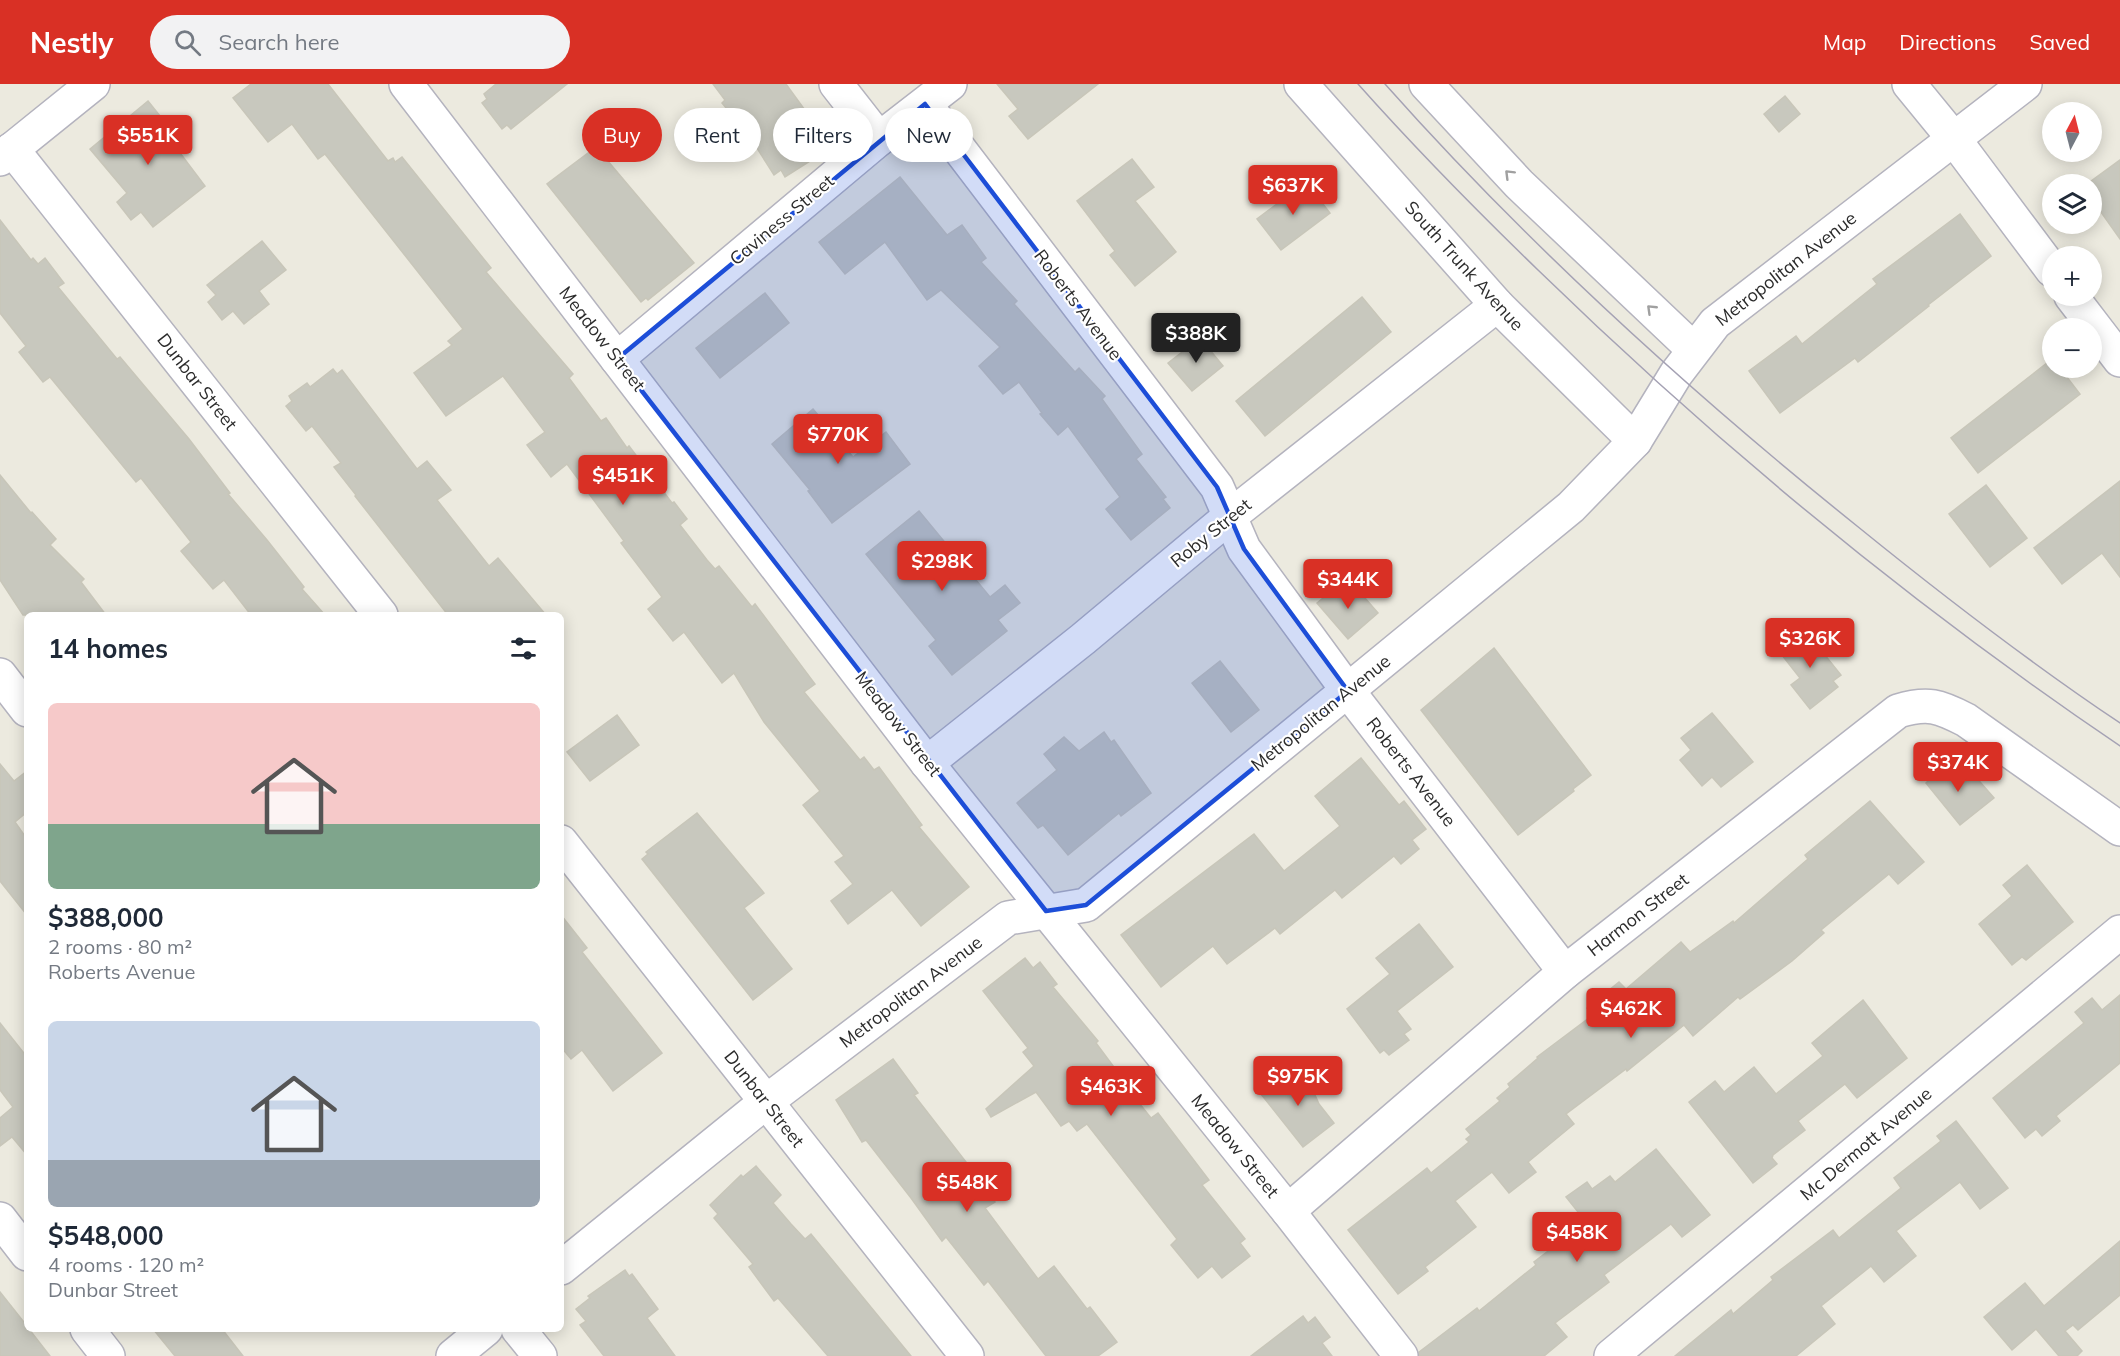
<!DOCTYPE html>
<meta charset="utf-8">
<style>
:root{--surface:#fff;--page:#f2f2f3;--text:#1f2937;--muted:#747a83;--accent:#d93025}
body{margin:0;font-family:Mulish,sans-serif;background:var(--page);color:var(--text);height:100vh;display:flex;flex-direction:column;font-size:22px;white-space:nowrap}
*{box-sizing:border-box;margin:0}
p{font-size:20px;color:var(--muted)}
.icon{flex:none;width:33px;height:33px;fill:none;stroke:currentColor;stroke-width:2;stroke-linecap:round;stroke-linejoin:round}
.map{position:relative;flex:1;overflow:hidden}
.panel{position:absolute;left:24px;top:528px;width:540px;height:720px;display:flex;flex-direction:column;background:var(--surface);border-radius:9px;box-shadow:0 3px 15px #0003}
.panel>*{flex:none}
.top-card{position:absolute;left:582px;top:24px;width:570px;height:54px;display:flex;gap:12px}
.needle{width:39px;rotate:7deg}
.controls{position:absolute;left:2042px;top:18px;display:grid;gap:12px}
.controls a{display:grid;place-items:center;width:60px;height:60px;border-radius:50%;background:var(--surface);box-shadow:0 3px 15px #0003;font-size:30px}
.price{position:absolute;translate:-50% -51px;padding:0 14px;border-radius:6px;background:var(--accent);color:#fff;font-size:20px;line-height:39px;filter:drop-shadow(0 2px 3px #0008)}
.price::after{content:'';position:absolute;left:50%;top:36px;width:18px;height:14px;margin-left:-9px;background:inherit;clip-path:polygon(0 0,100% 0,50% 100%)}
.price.selected{background:#222;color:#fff}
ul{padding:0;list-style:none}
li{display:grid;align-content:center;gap:12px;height:318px;padding:0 24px}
li span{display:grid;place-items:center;height:186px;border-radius:9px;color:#555}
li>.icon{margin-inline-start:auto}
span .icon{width:108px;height:108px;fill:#fffc;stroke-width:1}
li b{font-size:26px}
h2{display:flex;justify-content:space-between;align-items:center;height:72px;padding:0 24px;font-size:26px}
.pill{padding:0 21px;border-radius:27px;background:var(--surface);box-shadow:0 3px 15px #0003;font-size:21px;line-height:54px}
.pill.selected{background:var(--accent);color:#fff}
header{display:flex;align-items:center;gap:36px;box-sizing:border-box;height:84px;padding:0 30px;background:var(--accent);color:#fff}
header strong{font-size:28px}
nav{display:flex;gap:33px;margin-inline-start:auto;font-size:21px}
.search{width:420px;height:54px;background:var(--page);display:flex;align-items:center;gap:15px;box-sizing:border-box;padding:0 21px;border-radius:33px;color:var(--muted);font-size:22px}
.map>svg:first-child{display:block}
</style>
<header>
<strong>Nestly</strong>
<div class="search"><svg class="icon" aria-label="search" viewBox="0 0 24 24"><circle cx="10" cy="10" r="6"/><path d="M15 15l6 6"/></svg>Search here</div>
<nav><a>Map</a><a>Directions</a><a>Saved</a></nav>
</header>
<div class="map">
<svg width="2120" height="1272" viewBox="0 0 2120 1272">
<rect width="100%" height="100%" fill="#eceadf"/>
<g fill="#c8c8be" stroke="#c8c6b9" stroke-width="1.5">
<path d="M 251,0 L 328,0 L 388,77 L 393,74 L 395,78 L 402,73 L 491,184 L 486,188 L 573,290 L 569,294 L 601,337 L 606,334 L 627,364 L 629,362 L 672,419 L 674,418 L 687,435 L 680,441 L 707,476 L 715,485 L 719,482 L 752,523 L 755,520 L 815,600 L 804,608 L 860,676 L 864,673 L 874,686 L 879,683 L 922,741 L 919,743 L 969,803 L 921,842 L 892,806 L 848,840 L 831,817 L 853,800 L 835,778 L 844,772 L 803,721 L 820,707 L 764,638 L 734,589 L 722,599 L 684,548 L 673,557 L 648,525 L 662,513 L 621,459 L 624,457 L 567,380 L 551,393 L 527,361 L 545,348 L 503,292 L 446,332 L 414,289 L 452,261 L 448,257 L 463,245 L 325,70 L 318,75 L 292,40 L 268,58 L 233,14 Z"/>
<path d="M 496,0 L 567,0 L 511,45 L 507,41 L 502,45 L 482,19 L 487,15 L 484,10 Z"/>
<path d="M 713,0 L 786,0 L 815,40 L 826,37 L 840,58 L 785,93 L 781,86 L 774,91 L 750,53 L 746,56 L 724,27 L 727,25 L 722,19 L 725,16 Z"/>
<path d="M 997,0 L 1098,0 L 1028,55 L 1009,32 L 1018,25 Z"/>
<path d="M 1785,12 L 1800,30 L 1779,48 L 1764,30 Z"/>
<path d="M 148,17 L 176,52 L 171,57 L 205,102 L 153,143 L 141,128 L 131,136 L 117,118 L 127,109 L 90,65 Z"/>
<path d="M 596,63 L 694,179 L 648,216 L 646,214 L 641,218 L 547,100 Z"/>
<path d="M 1132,75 L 1154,103 L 1135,117 L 1176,168 L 1135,202 L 1110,171 L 1115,167 L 1077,117 Z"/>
<path d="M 2120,76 L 2120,155 L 2091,114 L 2091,100 L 2087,100 Z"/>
<path d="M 900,93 L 947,151 L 962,141 L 986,174 L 981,178 L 1017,217 L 1014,220 L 1075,288 L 1079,284 L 1105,312 L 1102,315 L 1142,370 L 1136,375 L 1166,413 L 1163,415 L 1170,424 L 1131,456 L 1106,425 L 1120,413 L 1068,342 L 1058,351 L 1040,330 L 1042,329 L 1019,298 L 1003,310 L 979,282 L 1000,263 L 941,206 L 927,216 L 885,158 L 845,190 L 819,158 Z"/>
<path d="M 1306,98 L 1330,129 L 1281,166 L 1257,135 Z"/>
<path d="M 1960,130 L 1991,172 L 1928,221 L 1929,222 L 1858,278 L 1855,274 L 1780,329 L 1749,287 L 1796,252 L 1802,260 L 1877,200 L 1873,195 Z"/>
<path d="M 0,136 L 31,176 L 33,174 L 38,180 L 45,174 L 64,199 L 58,203 L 117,275 L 120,273 L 189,355 L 230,409 L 228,410 L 267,456 L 304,503 L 302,505 L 325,531 L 251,531 L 224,496 L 213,505 L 181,467 L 191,458 L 141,394 L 136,398 L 50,293 L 43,298 L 19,268 L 26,262 L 0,229 Z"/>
<path d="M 262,157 L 286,186 L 259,207 L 269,220 L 244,240 L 233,227 L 222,236 L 208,218 L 216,211 L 207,201 Z"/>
<path d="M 765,209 L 789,239 L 720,294 L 696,264 Z"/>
<path d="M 1362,213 L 1391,248 L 1265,352 L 1236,317 Z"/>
<path d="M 1200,254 L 1223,282 L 1192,307 L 1168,279 Z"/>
<path d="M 2052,275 L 2052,284 L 2060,284 L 2080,310 L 1978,389 L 1951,354 Z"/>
<path d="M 333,285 L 337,290 L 342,286 L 417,385 L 427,377 L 451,406 L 437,416 L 489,482 L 498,474 L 546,531 L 448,531 L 355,412 L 356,411 L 334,383 L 341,379 L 326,360 L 312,342 L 306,347 L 286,322 L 292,317 L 289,312 L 307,299 L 310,303 Z"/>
<path d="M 813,325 L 853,373 L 886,348 L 910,380 L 832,439 L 808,407 L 810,406 L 772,360 Z"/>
<path d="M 0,391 L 31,429 L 32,428 L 56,455 L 50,461 L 84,495 L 81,498 L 106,531 L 23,531 L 0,496 Z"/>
<path d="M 2120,397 L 2120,493 L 2102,469 L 2062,500 L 2034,464 Z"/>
<path d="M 1986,401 L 2027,454 L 1990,483 L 1949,430 Z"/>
<path d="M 919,427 L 990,513 L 1005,501 L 1020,519 L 998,536 L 1007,547 L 952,591 L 929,562 L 936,556 L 866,470 Z"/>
<path d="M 1351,498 L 1378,529 L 1348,555 L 1317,519 L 1334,505 L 1338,509 Z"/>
<path d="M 1804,545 L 1841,591 L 1833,597 L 1838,603 L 1810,625 L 1791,601 L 1800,594 L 1778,566 Z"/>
<path d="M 1494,564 L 1591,691 L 1573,705 L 1574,707 L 1518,751 L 1421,626 Z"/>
<path d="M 1220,577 L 1259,626 L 1231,648 L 1192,599 Z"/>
<path d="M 1712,629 L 1753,678 L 1721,703 L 1712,693 L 1702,702 L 1680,676 L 1691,666 L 1681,654 Z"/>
<path d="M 617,631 L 639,661 L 590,697 L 567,668 Z"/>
<path d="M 1104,648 L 1111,658 L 1114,656 L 1151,709 L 1121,732 L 1119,729 L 1068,771 L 1043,741 L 1038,744 L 1017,719 L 1057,686 L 1044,670 L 1064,653 L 1079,667 Z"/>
<path d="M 1361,674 L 1399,721 L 1404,717 L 1426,745 L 1412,756 L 1419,765 L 1401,780 L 1394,772 L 1342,814 L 1335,806 L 1280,850 L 1275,844 L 1227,880 L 1213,862 L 1161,903 L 1121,851 L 1254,750 L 1284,787 L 1340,742 L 1315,712 Z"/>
<path d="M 1942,678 L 1961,701 L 1974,691 L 1994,714 L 1960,741 L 1926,699 L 1928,697 L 1925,693 Z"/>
<path d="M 0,680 L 14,697 L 27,687 L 27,728 L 15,738 L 27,755 L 27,831 L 0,797 Z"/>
<path d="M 1870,717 L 1924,778 L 1898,800 L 1889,790 L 1821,846 L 1824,849 L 1792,877 L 1740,915 L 1738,913 L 1693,952 L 1684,941 L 1627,987 L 1626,985 L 1566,1030 L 1574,1040 L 1528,1078 L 1536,1088 L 1509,1109 L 1492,1088 L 1455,1117 L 1476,1143 L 1425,1183 L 1428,1187 L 1398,1210 L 1348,1146 L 1427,1084 L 1431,1089 L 1469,1058 L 1466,1055 L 1471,1051 L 1466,1045 L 1500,1017 L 1497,1014 L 1510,1003 L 1508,1000 L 1538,974 L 1537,973 L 1593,931 L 1587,924 L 1619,898 L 1626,905 L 1681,858 L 1690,868 L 1733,837 L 1734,839 L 1808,775 L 1805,771 Z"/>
<path d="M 697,729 L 764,809 L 744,824 L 792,885 L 753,916 L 642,775 L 648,770 L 646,768 Z"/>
<path d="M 2027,781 L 2073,838 L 2026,876 L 2022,873 L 2012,881 L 1979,840 L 2012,812 L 2003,801 Z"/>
<path d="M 561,831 L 587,864 L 582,868 L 662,969 L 613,1007 L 582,966 L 571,975 L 561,963 Z"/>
<path d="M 1419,840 L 1453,883 L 1397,927 L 1411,945 L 1404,950 L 1409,956 L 1389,971 L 1384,966 L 1380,969 L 1347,925 L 1390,890 L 1376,874 Z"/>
<path d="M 1025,874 L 1033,884 L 1040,878 L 1057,900 L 1053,903 L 1098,957 L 1096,959 L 1125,998 L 1123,999 L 1151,1034 L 1158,1029 L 1209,1096 L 1202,1101 L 1245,1155 L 1240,1159 L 1250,1172 L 1222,1194 L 1212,1182 L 1198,1194 L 1171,1161 L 1177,1155 L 1087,1040 L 1077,1047 L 1069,1037 L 1061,1042 L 1036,1008 L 991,1033 L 986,1025 L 1034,982 L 1023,968 L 1028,964 L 983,907 Z"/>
<path d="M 2120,911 L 2120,979 L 2056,1032 L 2060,1037 L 2042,1052 L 2036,1045 L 2025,1054 L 1993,1014 L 2084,939 L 2075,928 L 2092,914 L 2102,926 Z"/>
<path d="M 1863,916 L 1907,974 L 1857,1014 L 1845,1000 L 1798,1037 L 1805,1046 L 1773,1071 L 1772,1074 L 1777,1080 L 1753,1099 L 1689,1018 L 1715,997 L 1724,1008 L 1754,983 L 1776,1010 L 1823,972 L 1812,959 Z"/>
<path d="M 0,939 L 27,973 L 27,1071 L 12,1053 L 0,1062 L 0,1034 L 13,1023 L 0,1006 Z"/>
<path d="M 893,975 L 918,1009 L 914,1011 L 983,1100 L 995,1118 L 985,1124 L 1038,1195 L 1054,1182 L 1087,1225 L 1090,1223 L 1117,1258 L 1098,1272 L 1046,1272 L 988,1197 L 984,1201 L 946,1153 L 942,1157 L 911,1114 L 866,1056 L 862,1058 L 836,1016 Z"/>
<path d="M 1296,982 L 1310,1000 L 1319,1020 L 1334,1039 L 1303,1063 L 1261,1010 Z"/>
<path d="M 1956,1037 L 2008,1104 L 1980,1125 L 1960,1098 L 1896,1147 L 1916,1172 L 1884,1198 L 1871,1182 L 1821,1222 L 1835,1240 L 1796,1272 L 1675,1272 L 1731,1226 L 1733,1230 L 1773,1196 L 1771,1193 L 1833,1146 L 1839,1154 L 1901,1104 L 1894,1094 L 1941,1057 L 1937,1052 Z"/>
<path d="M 1656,1065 L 1710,1131 L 1682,1153 L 1671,1140 L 1604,1191 L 1609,1198 L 1555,1239 L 1567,1253 L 1544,1272 L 1419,1272 L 1419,1268 L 1477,1224 L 1479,1227 L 1536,1181 L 1534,1178 L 1586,1138 L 1566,1113 L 1587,1098 L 1592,1105 L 1610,1092 L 1615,1098 Z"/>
<path d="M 756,1082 L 781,1111 L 773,1119 L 791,1140 L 805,1155 L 811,1150 L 911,1272 L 828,1272 L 778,1214 L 774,1217 L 749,1183 L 753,1180 L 714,1134 L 718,1130 L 710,1121 L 741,1091 L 743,1093 Z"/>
<path d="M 2120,1157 L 2120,1211 L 2078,1246 L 2073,1241 L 2065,1247 L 2082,1267 L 2077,1272 L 2059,1272 L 2036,1245 L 2012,1266 L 1984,1233 L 2025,1199 L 2044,1222 Z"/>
<path d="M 625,1186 L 629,1192 L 632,1190 L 658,1225 L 647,1234 L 675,1272 L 604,1272 L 580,1241 L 586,1237 L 576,1225 L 590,1214 L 588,1212 Z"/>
<path d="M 0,1208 L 27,1242 L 27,1245 L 29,1245 L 50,1272 L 0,1272 Z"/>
<path d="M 1303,1232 L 1308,1239 L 1315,1233 L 1330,1253 L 1322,1259 L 1332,1272 L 1251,1272 Z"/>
<path d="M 153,1245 L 222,1245 L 243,1272 L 175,1272 Z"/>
</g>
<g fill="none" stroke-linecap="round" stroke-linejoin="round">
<defs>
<g id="minor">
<path d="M 406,0 L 927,679 L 1288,1127 L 1401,1272"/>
<path d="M 836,0 L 879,55"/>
<path d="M 1301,0 L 1497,221 L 1635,357"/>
<path d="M 1426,0 L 1519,100 L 1693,265"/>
<path d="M 1909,0 L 1954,55 L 2052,186"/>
<path d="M 925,20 L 1217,403 L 1244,465 L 1348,607 L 1565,888"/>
<path d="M 12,65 L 381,531"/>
<path d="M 0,75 L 93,0"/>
<path d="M 2071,212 L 2120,276"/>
<path d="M 617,275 L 879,55 L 950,0"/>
<path d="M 0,591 L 27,626"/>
<path d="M 927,679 L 1083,555 L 1229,433 L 1497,221"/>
<path d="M 561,758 L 967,1272"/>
<path d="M 1288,1127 L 1565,888 L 1898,627 C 1928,618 1939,622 1966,636 L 2120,745"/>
<path d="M 0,1135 L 27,1170"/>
<path d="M 561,1184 L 767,1017 L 1008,834 L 1086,821 L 1571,423 L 1635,357 L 1676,290 L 1715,239 L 2025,0"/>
<path d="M 87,1245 L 108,1272"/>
<path d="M 518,1245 L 540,1272"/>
<path d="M 453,1272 L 486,1245"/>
<path d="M 1611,1272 L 2120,848"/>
</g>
</defs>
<use href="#minor" stroke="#b4b3be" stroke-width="36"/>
<use href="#minor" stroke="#fff" stroke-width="33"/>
<g stroke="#a5a2b4" stroke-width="1.5">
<path d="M 1358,0 C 1415,64 1476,126 1538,186 C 1718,361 1912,521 2120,662"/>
<path d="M 1385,0 C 1528,161 1689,307 1857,442 C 1942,511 2029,578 2120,639"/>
</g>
</g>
<defs><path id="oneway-chevron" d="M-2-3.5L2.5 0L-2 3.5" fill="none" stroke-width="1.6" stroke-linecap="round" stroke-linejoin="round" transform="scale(1.5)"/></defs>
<g stroke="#a0a0a0">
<use href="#oneway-chevron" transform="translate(1509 90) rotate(-135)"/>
<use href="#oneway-chevron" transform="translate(1651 225) rotate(-136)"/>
</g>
<path fill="#1d4ed8" fill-opacity="0.2" stroke="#1d4ed8" stroke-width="4.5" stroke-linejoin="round" d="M 925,20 L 1217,403 L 1244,465 L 1348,607 L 1086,821 L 1046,827 L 617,275 Z"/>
<g text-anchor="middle" stroke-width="4.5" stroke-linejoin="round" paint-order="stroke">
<g font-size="18" fill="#2c2c2c" stroke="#fff">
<text transform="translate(782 136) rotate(-40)" y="6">Caviness Street</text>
<text transform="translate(1464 182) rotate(48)" y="6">South Trunk Avenue</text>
<text transform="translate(1786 185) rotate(-38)" y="6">Metropolitan Avenue</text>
<text transform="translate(1078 221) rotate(53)" y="6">Roberts Avenue</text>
<text transform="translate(602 255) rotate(52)" y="6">Meadow Street</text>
<text transform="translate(197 298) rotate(52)" y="6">Dunbar Street</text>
<text transform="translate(1211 449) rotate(-39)" y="6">Roby Street</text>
<text transform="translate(1321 629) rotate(-39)" y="6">Metropolitan Avenue</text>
<text transform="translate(898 640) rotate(52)" y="6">Meadow Street</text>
<text transform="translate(1411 688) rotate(52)" y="6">Roberts Avenue</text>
<text transform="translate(1638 831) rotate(-38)" y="6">Harmon Street</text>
<text transform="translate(911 908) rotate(-37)" y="6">Metropolitan Avenue</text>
<text transform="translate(764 1015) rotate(52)" y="6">Dunbar Street</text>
<text transform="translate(1866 1060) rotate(-40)" y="6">Mc Dermott Avenue</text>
<text transform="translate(1235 1062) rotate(51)" y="6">Meadow Street</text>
</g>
</g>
</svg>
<div class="controls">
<a><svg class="needle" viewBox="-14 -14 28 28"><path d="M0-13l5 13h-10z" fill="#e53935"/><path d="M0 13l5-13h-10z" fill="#747a83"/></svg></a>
<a><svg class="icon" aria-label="layers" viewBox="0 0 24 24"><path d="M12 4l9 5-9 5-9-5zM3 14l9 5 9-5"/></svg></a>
<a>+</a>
<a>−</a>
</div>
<b class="price" style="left:148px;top:82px">$551K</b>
<b class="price" style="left:1293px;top:132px">$637K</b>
<b class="price selected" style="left:1196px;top:280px">$388K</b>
<b class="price" style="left:838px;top:381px">$770K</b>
<b class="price" style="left:623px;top:422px">$451K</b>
<b class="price" style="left:942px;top:508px">$298K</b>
<b class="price" style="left:1348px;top:526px">$344K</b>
<b class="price" style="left:1810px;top:585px">$326K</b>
<b class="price" style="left:1958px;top:709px">$374K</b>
<b class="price" style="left:1631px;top:955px">$462K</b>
<b class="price" style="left:1298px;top:1023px">$975K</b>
<b class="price" style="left:1111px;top:1033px">$463K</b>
<b class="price" style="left:967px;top:1129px">$548K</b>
<b class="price" style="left:1577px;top:1179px">$458K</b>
<div class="top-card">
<a class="pill selected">Buy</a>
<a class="pill">Rent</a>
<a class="pill">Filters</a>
<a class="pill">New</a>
</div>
<section class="panel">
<h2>14 homes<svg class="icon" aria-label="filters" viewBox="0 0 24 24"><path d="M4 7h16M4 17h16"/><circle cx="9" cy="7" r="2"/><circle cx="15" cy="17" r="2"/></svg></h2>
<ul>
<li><span style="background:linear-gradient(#f6c9c9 65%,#7fa58c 0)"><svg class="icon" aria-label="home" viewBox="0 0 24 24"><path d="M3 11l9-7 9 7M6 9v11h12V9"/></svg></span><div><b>$388,000</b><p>2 rooms · 80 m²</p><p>Roberts Avenue</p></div></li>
<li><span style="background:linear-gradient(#c9d6e8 75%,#9aa5b1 0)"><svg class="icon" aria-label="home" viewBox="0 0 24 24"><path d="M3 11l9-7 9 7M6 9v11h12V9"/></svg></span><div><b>$548,000</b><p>4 rooms · 120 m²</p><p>Dunbar Street</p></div></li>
</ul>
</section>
</div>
